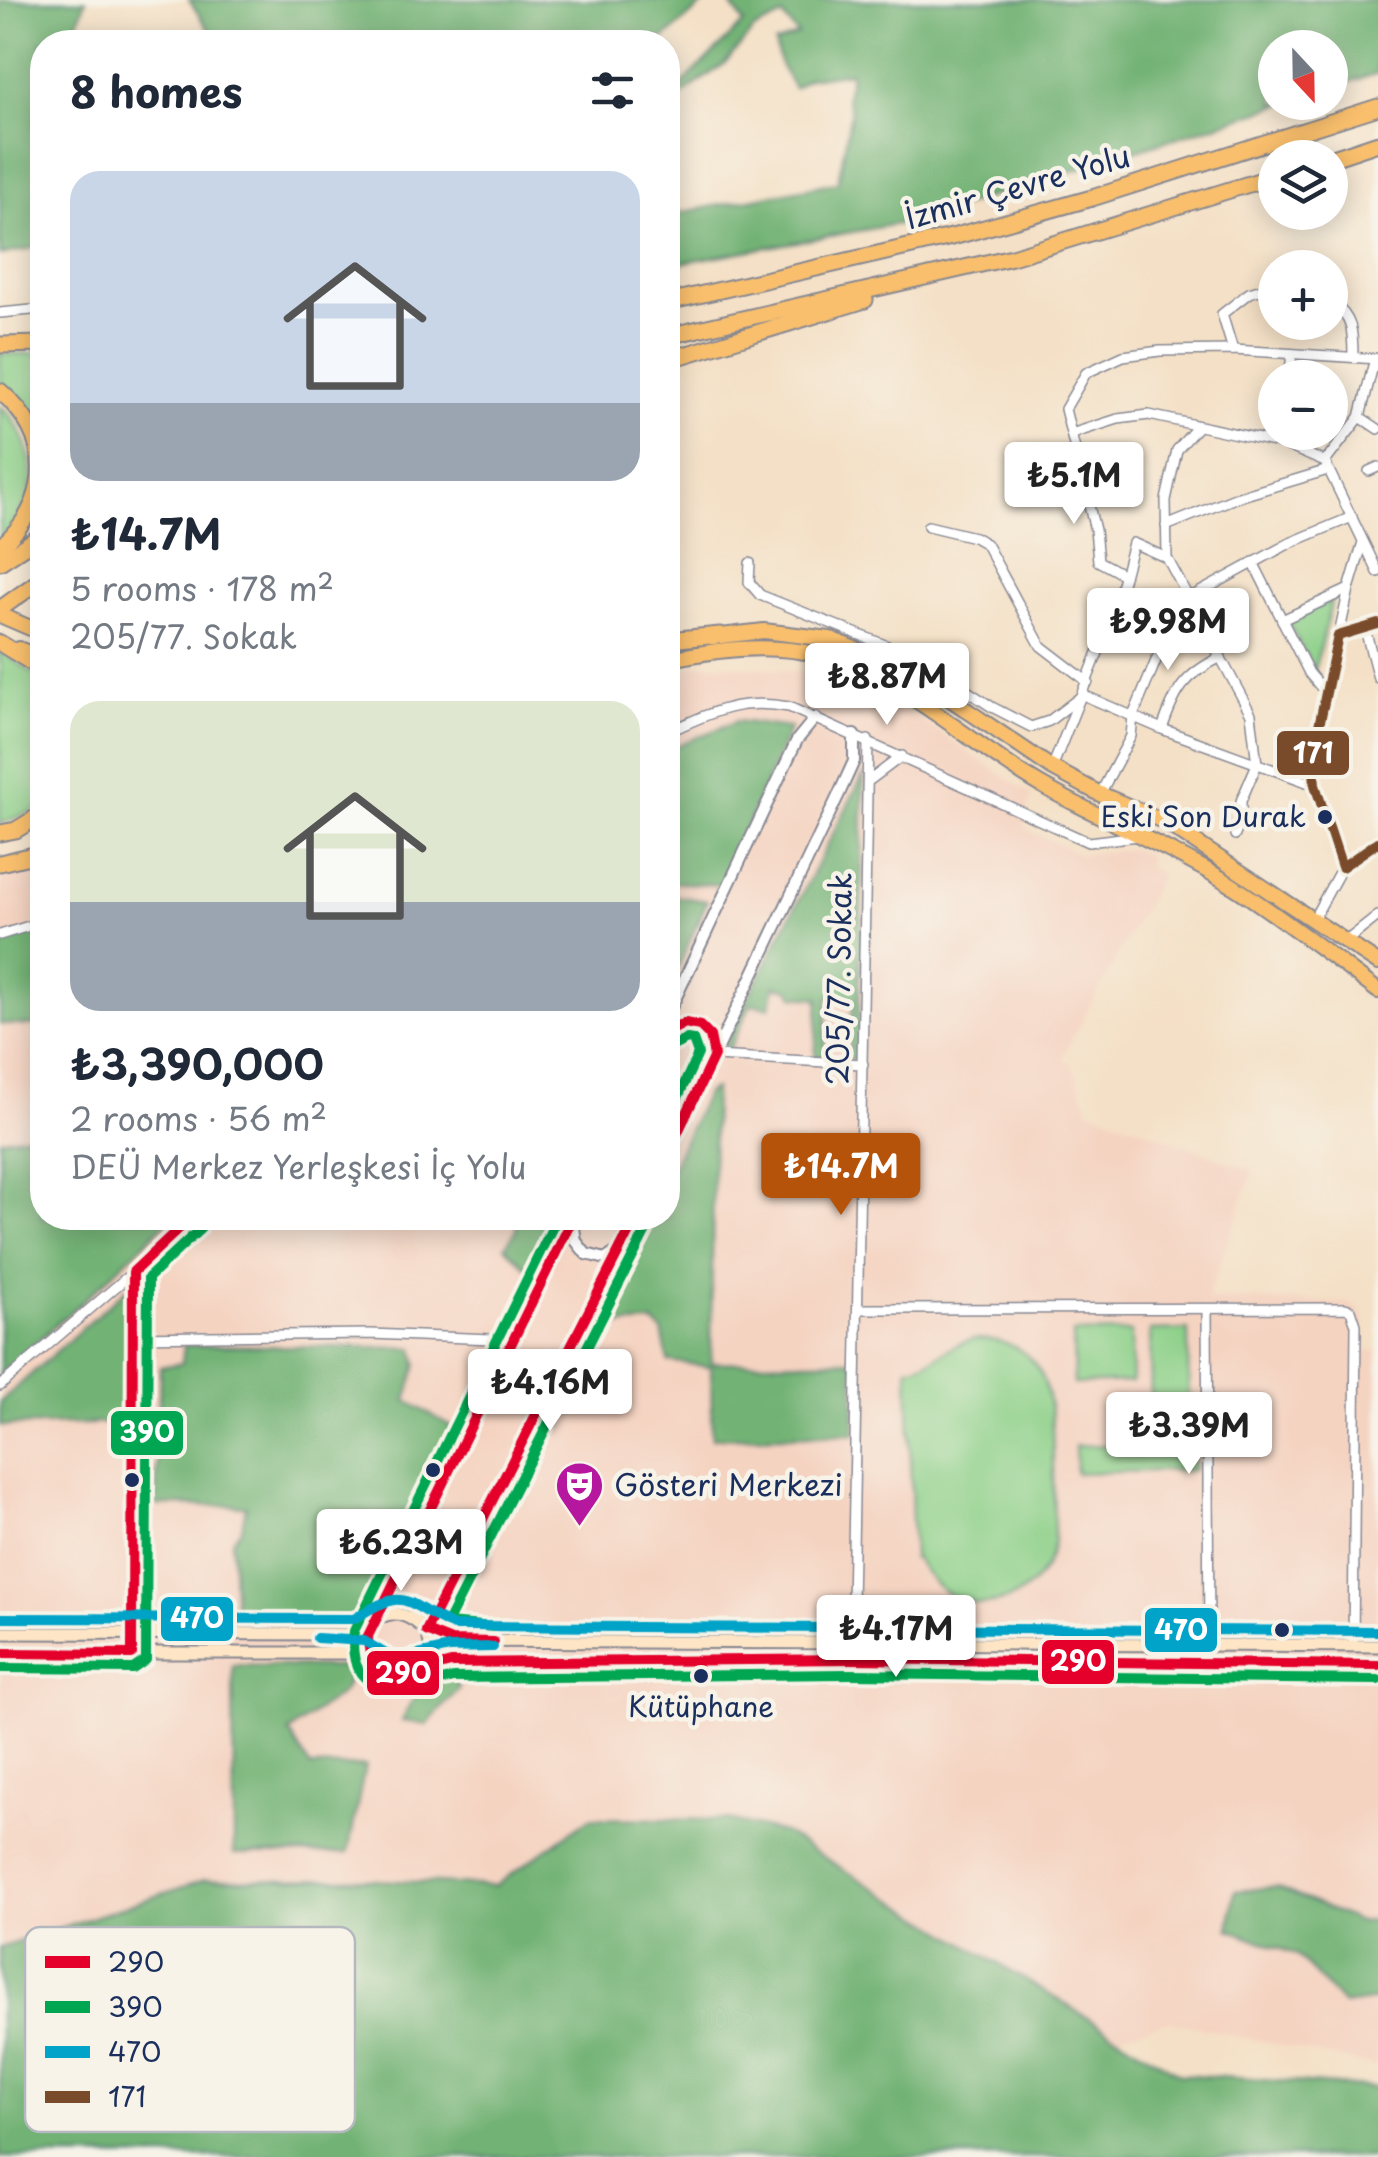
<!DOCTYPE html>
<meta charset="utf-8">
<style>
:root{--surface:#fff;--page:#f6f6f7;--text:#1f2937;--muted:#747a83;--accent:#b45309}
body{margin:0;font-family:"Playpen Sans",sans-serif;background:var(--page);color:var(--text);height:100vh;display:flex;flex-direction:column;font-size:38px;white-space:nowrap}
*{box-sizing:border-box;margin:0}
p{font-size:32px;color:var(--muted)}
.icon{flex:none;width:55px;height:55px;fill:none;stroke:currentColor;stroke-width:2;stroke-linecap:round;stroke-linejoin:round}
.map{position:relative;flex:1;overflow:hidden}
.details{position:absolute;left:30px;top:30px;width:650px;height:1200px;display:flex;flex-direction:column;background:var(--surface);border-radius:40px;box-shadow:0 5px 25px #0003}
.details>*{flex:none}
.needle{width:65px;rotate:158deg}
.fabs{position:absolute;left:1258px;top:30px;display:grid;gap:20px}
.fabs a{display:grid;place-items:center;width:90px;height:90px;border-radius:50%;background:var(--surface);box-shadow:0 5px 25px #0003;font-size:50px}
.price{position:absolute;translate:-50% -85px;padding:0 22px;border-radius:10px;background:#fff;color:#222;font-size:32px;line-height:65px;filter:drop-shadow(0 2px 5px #0008)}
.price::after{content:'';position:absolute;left:50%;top:60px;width:30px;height:22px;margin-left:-15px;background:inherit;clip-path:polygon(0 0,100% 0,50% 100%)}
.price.current{background:var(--accent);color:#fff}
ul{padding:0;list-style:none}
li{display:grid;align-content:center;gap:20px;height:530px;padding:0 40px}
li span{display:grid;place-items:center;height:310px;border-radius:30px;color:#555}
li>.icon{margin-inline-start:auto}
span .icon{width:180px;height:180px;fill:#fffc;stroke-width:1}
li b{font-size:42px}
h2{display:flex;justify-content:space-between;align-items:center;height:120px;padding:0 40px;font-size:42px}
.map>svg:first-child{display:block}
</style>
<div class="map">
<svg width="1378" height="2157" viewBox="0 0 1378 2157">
<rect width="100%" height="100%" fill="#f7f3e8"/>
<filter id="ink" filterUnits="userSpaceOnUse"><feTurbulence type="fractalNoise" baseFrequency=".01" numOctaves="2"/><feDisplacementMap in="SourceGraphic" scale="20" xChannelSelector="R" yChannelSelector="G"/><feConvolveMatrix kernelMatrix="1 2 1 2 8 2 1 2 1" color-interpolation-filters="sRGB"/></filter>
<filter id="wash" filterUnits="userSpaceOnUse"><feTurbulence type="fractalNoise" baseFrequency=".0048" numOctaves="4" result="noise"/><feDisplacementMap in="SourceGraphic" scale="40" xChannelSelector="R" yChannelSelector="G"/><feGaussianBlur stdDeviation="2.25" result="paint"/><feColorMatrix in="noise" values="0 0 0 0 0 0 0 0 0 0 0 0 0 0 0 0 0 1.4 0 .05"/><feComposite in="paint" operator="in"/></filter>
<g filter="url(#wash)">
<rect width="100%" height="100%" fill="#f4e0c6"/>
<path fill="#f5d3c1" d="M 723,664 L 813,674 L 857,686 L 935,729 L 1032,795 L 1023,827 L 1081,855 L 1131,849 L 1147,855 L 1148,867 L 1161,875 L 1062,1058 L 1072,1064 L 1089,1109 L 1253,1171 L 1207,1299 L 1351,1303 L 1360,1309 L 1364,1317 L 1365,1349 L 1378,1352 L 1378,2067 L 1170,2021 L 1116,2036 L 0,2157 L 0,872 L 42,862 L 42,1218 L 668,1218 L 668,674 L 695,665 Z"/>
<g fill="#8dd089" stroke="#548074" stroke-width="2.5">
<path d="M 42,353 L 42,448 L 0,392 L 0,354 Z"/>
<path d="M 0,406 C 24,427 41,469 27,501 C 21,515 9,529 0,542 Z"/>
<path d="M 1332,600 L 1314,671 L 1287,621 Z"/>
<path d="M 0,651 L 42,679 L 42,803 L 34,811 L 0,824 Z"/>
<path d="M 1188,1330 L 1189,1406 L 1151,1407 L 1150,1331 Z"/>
<path d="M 1131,1332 L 1132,1382 L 1074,1384 L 1073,1333 Z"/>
<path d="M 974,1339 C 1049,1338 1052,1397 1053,1454 C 1053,1483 1054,1511 1054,1540 C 1042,1614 950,1627 917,1559 L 913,1559 L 908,1367 C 933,1366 947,1344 974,1339 Z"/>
<path d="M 1193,1443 L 1194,1470 L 1076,1473 L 1075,1446 Z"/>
</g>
<g fill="#72b275" stroke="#46706a" stroke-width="2.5">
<path d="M 0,0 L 86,0 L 74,33 L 76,42 L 42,42 L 42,246 L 0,255 Z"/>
<path d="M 189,0 L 708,0 L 665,38 L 652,42 L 217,42 Z"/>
<path d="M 728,0 L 1378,0 L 1378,73 L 1330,88 L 1330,48 L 1275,48 L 1275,102 L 1285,103 L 914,221 L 668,265 L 668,215 L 838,182 L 851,112 L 846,97 L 851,72 L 808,78 L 794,88 L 781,67 L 775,44 L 798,35 L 783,16 L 755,29 L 724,64 L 676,99 L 668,110 L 668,98 L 744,23 Z"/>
<path d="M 737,721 L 790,728 L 721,885 L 668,882 L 668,749 Z"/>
<path d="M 864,774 L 858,1060 L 849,1060 L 853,1000 L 828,998 L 824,1058 L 815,1058 L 819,998 L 794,996 L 790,989 L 775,986 L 770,1007 L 751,1004 L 727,1053 L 720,1052 Z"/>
<path d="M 668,895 L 707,901 L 668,991 Z"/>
<path d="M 42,929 L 42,979 L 37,1026 L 0,1024 L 0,941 Z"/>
<path d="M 714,1089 L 711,1363 L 854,1360 L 855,1434 L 712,1438 L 711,1367 L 668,1361 L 662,1331 L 654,1323 L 598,1326 L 648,1218 L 668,1218 L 668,1175 L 706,1093 Z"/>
<path d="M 42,1133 L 42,1218 L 171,1218 L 105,1281 L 0,1375 L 0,1139 Z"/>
<path d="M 517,1218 L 559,1218 L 533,1274 L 505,1246 L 516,1231 Z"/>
<path d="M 127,1288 L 127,1423 L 0,1426 L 0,1402 Z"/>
<path d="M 184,1345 L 414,1348 L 417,1365 L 407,1401 L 451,1426 L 444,1449 L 356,1621 L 235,1622 L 232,1540 L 242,1528 L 246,1506 L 156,1505 L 160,1367 L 182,1363 Z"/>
<path d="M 233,1665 L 353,1667 L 343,1692 L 289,1732 L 310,1767 L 365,1766 L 348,1853 L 234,1854 Z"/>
<path d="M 451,1665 L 459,1689 L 427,1724 L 402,1721 L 426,1674 Z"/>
<path d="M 590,1818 L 728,1820 L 784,1833 L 1180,2074 L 1378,2088 L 1378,2157 L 0,2157 L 0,1948 L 204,1880 L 356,1879 L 495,1886 Z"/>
<path d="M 1276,1887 L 1359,1922 L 1378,1920 L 1378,2000 L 1343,2005 L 1297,1955 L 1229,1929 L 1235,1891 Z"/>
</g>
</g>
<g filter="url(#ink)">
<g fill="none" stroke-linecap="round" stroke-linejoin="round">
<defs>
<g id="minor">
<path d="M 1332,302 C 1353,318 1353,332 1353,357"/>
<path d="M 0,313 L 42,309"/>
<path d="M 1233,350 L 1222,314 L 1249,293 L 1275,285"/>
<path d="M 1289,378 L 1292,354"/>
<path d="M 1360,417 L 1378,429"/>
<path d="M 1198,426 L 1177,450 L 1166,500 L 1167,558 L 1251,714 L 1257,764"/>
<path d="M 1071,434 L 1118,419 L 1149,415 L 1283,444 L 1325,462 L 1378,572"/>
<path d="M 1325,462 L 1360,417 L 1375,358"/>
<path d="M 1369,471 L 1378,467"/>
<path d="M 928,526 L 974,537 L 986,544 L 1041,646 L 1088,682"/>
<path d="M 1166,526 L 1235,498 L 1328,470"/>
<path d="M 1253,562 L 1309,673 L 1325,692"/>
<path d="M 750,563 L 749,582 L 760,595 L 915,657 L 992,707 L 1031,727 L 1049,721 L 1083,695 L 1162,729 L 1315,785"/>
<path d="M 1124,575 L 1098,561 L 1095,530 L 1065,409 L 1086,373 L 1123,356 L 1160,351 L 1233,350 L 1378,359"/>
<path d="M 1282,620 L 1349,589"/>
<path d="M 1365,629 L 1378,678"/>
<path d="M 1338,636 L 1378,624"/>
<path d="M 1162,729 C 1175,691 1184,675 1221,657"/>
<path d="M 668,732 C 712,712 738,698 789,707 L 1088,842 L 1138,836"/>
<path d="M 1052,768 L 1115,610 L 1133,543 L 1167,558"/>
<path d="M 870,780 L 902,756"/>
<path d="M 1100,794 L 1131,736 L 1133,716 L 1167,634 L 1189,598 L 1290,543 L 1352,517"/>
<path d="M 1235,835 L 1241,819 L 1241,801 L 1257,764"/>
<path d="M 1342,867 L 1315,785 L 1313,754 L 1349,589 L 1363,542"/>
<path d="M 1314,918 L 1342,867 L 1378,842"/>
<path d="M 0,935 L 42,922"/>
<path d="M 1345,942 L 1378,916"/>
<path d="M 714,1056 L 863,1064"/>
<path d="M 859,1309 L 1345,1308 L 1351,1310 L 1356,1325 L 1353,1646"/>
<path d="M 1207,1309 L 1209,1645"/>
<path d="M 134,1337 L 371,1334 L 515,1340"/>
<path d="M 0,1386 L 133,1272 L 190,1218"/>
<path d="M 132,1654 L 133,1272"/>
<path d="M 851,1659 L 868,740"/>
</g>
<g id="tertiary">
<path d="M 668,1014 L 797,740 L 815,718"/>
<path d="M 668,1032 C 694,1014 709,1028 713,1055"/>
<path d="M 668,1153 L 839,794 L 854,761 L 854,735"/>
<path d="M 573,1221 L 576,1241 L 586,1254 L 606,1259 L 619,1250"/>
<path d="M 373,1625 L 573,1218"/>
<path d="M 426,1631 L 636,1218"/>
</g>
<g id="secondary">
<path d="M 426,1631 L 451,1641 L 1378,1646"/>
<path d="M 0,1633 L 359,1634 L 372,1627"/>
<path d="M 0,1653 L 349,1653 L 373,1665"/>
<path d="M 411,1673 C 470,1636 373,1580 367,1642 C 365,1664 383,1676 403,1675 L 451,1663 L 729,1660 L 1378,1665"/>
</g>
<g id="primary">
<path d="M 0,615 L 42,633"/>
<path d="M 712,637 L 764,631 L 830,639 L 909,671 L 1052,768 L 1100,794 L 1163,821 L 1378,963"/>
<path d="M 19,649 L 42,659"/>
<path d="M 668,660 C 715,649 771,643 819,655 C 905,677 966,742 1041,785 C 1102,820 1169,846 1230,884 C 1281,917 1330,955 1378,991"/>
</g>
<g id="motorway">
<path d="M 1330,159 L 1378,143"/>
<path d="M 668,302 L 956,236 L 1092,198 L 1378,107"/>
<path d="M 668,336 L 1012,257 L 1275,176"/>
<path d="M 0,345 L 42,344"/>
<path d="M 668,360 L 865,300"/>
<path d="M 0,391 C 54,437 53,501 0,547"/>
<path d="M 0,562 L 42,535"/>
<path d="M 0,609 L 42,579"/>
<path d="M 668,640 L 720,635"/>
<path d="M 0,643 L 42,669"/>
<path d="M 668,661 L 674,658"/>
<path d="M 0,833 L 16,830 L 42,814"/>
<path d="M 0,863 L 42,853"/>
</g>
</defs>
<use href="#minor" stroke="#888892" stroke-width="12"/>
<use href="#tertiary" stroke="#888892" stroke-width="14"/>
<use href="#secondary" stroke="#888892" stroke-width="15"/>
<use href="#primary" stroke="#888892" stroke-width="18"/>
<use href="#motorway" stroke="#888892" stroke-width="19"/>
<use href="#minor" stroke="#fff" stroke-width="9"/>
<use href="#tertiary" stroke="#fff" stroke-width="10"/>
<use href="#secondary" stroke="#fde5c5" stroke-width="11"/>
<use href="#primary" stroke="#f9bf6d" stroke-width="14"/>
<use href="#motorway" stroke="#f9bf6d" stroke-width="15"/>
<defs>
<g id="bus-1">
<path d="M 668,1032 L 685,1023 L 700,1026 L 710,1036 L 714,1056 L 668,1153"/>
<path d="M 573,1218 L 368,1636 C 368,1691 415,1672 451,1663 L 851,1659 L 1378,1665"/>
<path d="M 494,1642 L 451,1641 L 426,1631 L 636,1218"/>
<path d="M 0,1653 L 132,1654 L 133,1272 L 190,1218"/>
</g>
<g id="bus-2">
<path d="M 668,1119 L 698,1054 L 693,1040 L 687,1039 L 675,1045"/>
<path d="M 557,1218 L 354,1631 C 345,1703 406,1690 453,1678 L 851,1674 L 1378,1680"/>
<path d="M 494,1627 L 447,1623 L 649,1225"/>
<path d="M 0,1668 L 133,1669 L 146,1660 L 148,1278 L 200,1229"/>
</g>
<g id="bus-3">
<path d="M 0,1618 L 354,1619 C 410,1582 405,1606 454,1626 L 1378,1631"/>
<path d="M 317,1638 L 364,1641 L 396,1660 L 449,1648 L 493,1647"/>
</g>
<path id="bus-4" d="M 1378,624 L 1338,636 L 1313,754 L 1315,785 L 1342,867 L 1378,842"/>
</defs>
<use href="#bus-1" stroke="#f7f3e8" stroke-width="18"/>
<use href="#bus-2" stroke="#f7f3e8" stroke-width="18"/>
<use href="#bus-3" stroke="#f7f3e8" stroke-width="18"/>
<use href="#bus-4" stroke="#f7f3e8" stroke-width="18"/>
<use href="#bus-1" stroke="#e4002b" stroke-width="10"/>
<use href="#bus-2" stroke="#00a651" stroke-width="10"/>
<use href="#bus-3" stroke="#01a3c8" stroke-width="10"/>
<use href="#bus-4" stroke="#7a4b2a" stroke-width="10"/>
</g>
</g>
<defs>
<symbol id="theatre-pin" viewBox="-11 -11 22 30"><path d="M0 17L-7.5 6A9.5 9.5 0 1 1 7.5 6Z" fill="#b5179e" stroke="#f7f3e8"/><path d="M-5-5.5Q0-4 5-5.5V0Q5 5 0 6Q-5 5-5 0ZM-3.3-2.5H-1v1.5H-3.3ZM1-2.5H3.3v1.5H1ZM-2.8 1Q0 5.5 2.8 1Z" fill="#fff"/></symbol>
</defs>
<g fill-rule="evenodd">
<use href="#theatre-pin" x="552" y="1458" width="55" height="75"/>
</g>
<g fill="#1b2f5e" stroke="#f7f3e8" stroke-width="4">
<circle cx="1325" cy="817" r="9"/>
<circle cx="433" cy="1470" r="9"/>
<circle cx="132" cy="1480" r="9"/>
<circle cx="1282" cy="1630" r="9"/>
<circle cx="701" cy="1676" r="9"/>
</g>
<g text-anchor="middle" stroke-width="9" stroke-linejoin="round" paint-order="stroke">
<g font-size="28" fill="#1b2f5e" stroke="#f7f3e8" text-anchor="end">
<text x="1306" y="827">Eski Son Durak</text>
<text x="701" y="1717" text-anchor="middle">Kütüphane</text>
</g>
<g font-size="30" fill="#1b2f5e" stroke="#f7f3e8">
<text transform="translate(1018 188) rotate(-16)" y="10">İzmir Çevre Yolu</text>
<text transform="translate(840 979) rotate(-89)" y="10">205/77. Sokak</text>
</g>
<g font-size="30" fill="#1b2f5e" stroke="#f7f3e8" text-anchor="start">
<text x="614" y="1496">Gösteri Merkezi</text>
</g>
</g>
<rect x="25" y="1927" width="330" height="205" rx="15" fill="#f7f3e8" stroke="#b5b8bf" stroke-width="2.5"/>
<rect x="45" y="1956" width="45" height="12" fill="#e4002b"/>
<rect x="45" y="2001" width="45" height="12" fill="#00a651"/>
<rect x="45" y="2046" width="45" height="12" fill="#01a3c8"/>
<rect x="45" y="2091" width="45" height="12" fill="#7a4b2a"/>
<g font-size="28" fill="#1b2f5e">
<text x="108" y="1972">290</text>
<text x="108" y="2017">390</text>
<text x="108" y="2062">470</text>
<text x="108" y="2107">171</text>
</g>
<g stroke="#f7f3e8" stroke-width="4">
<rect x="1275" y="729" width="76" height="48" rx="10" fill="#7a4b2a"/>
<rect x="109" y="1409" width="76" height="48" rx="10" fill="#00a651"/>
<rect x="159" y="1595" width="76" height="48" rx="10" fill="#01a3c8"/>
<rect x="1143" y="1606" width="76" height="48" rx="10" fill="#01a3c8"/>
<rect x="1040" y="1638" width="76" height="48" rx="10" fill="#e4002b"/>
<rect x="365" y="1649" width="76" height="48" rx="10" fill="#e4002b"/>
</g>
<g font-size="28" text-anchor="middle" font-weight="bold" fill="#fff">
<text x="1313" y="763">171</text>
<text x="147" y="1442">390</text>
<text x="197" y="1628">470</text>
<text x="1181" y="1640">470</text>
<text x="1078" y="1671">290</text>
<text x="403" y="1683">290</text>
</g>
</svg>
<div class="fabs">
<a><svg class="needle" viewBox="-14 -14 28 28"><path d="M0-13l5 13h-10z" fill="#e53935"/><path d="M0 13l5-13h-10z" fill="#747a83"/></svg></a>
<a><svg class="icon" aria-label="layers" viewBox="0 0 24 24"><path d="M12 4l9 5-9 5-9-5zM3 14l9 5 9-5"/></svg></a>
<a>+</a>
<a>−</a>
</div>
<b class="price" style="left:1074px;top:527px">₺5.1M</b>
<b class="price" style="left:1168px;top:673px">₺9.98M</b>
<b class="price" style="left:887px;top:728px">₺8.87M</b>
<b class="price current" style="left:841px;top:1218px">₺14.7M</b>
<b class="price" style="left:550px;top:1434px">₺4.16M</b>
<b class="price" style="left:1189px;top:1477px">₺3.39M</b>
<b class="price" style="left:401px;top:1594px">₺6.23M</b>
<b class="price" style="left:896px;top:1680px">₺4.17M</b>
<section class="details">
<h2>8 homes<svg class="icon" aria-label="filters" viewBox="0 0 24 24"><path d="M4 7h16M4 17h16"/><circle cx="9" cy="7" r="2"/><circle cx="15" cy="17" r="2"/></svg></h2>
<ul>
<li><span style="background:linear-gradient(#c9d6e8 75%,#9aa5b1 0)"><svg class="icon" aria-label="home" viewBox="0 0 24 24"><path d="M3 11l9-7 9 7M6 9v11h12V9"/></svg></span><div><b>₺14.7M</b><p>5 rooms · 178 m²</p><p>205/77. Sokak</p></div></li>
<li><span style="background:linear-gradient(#dfe7d0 65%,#9aa5b1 0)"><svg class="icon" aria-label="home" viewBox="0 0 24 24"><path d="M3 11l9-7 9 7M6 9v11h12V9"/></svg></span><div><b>₺3,390,000</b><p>2 rooms · 56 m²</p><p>DEÜ Merkez Yerleşkesi İç Yolu</p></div></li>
</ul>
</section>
</div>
